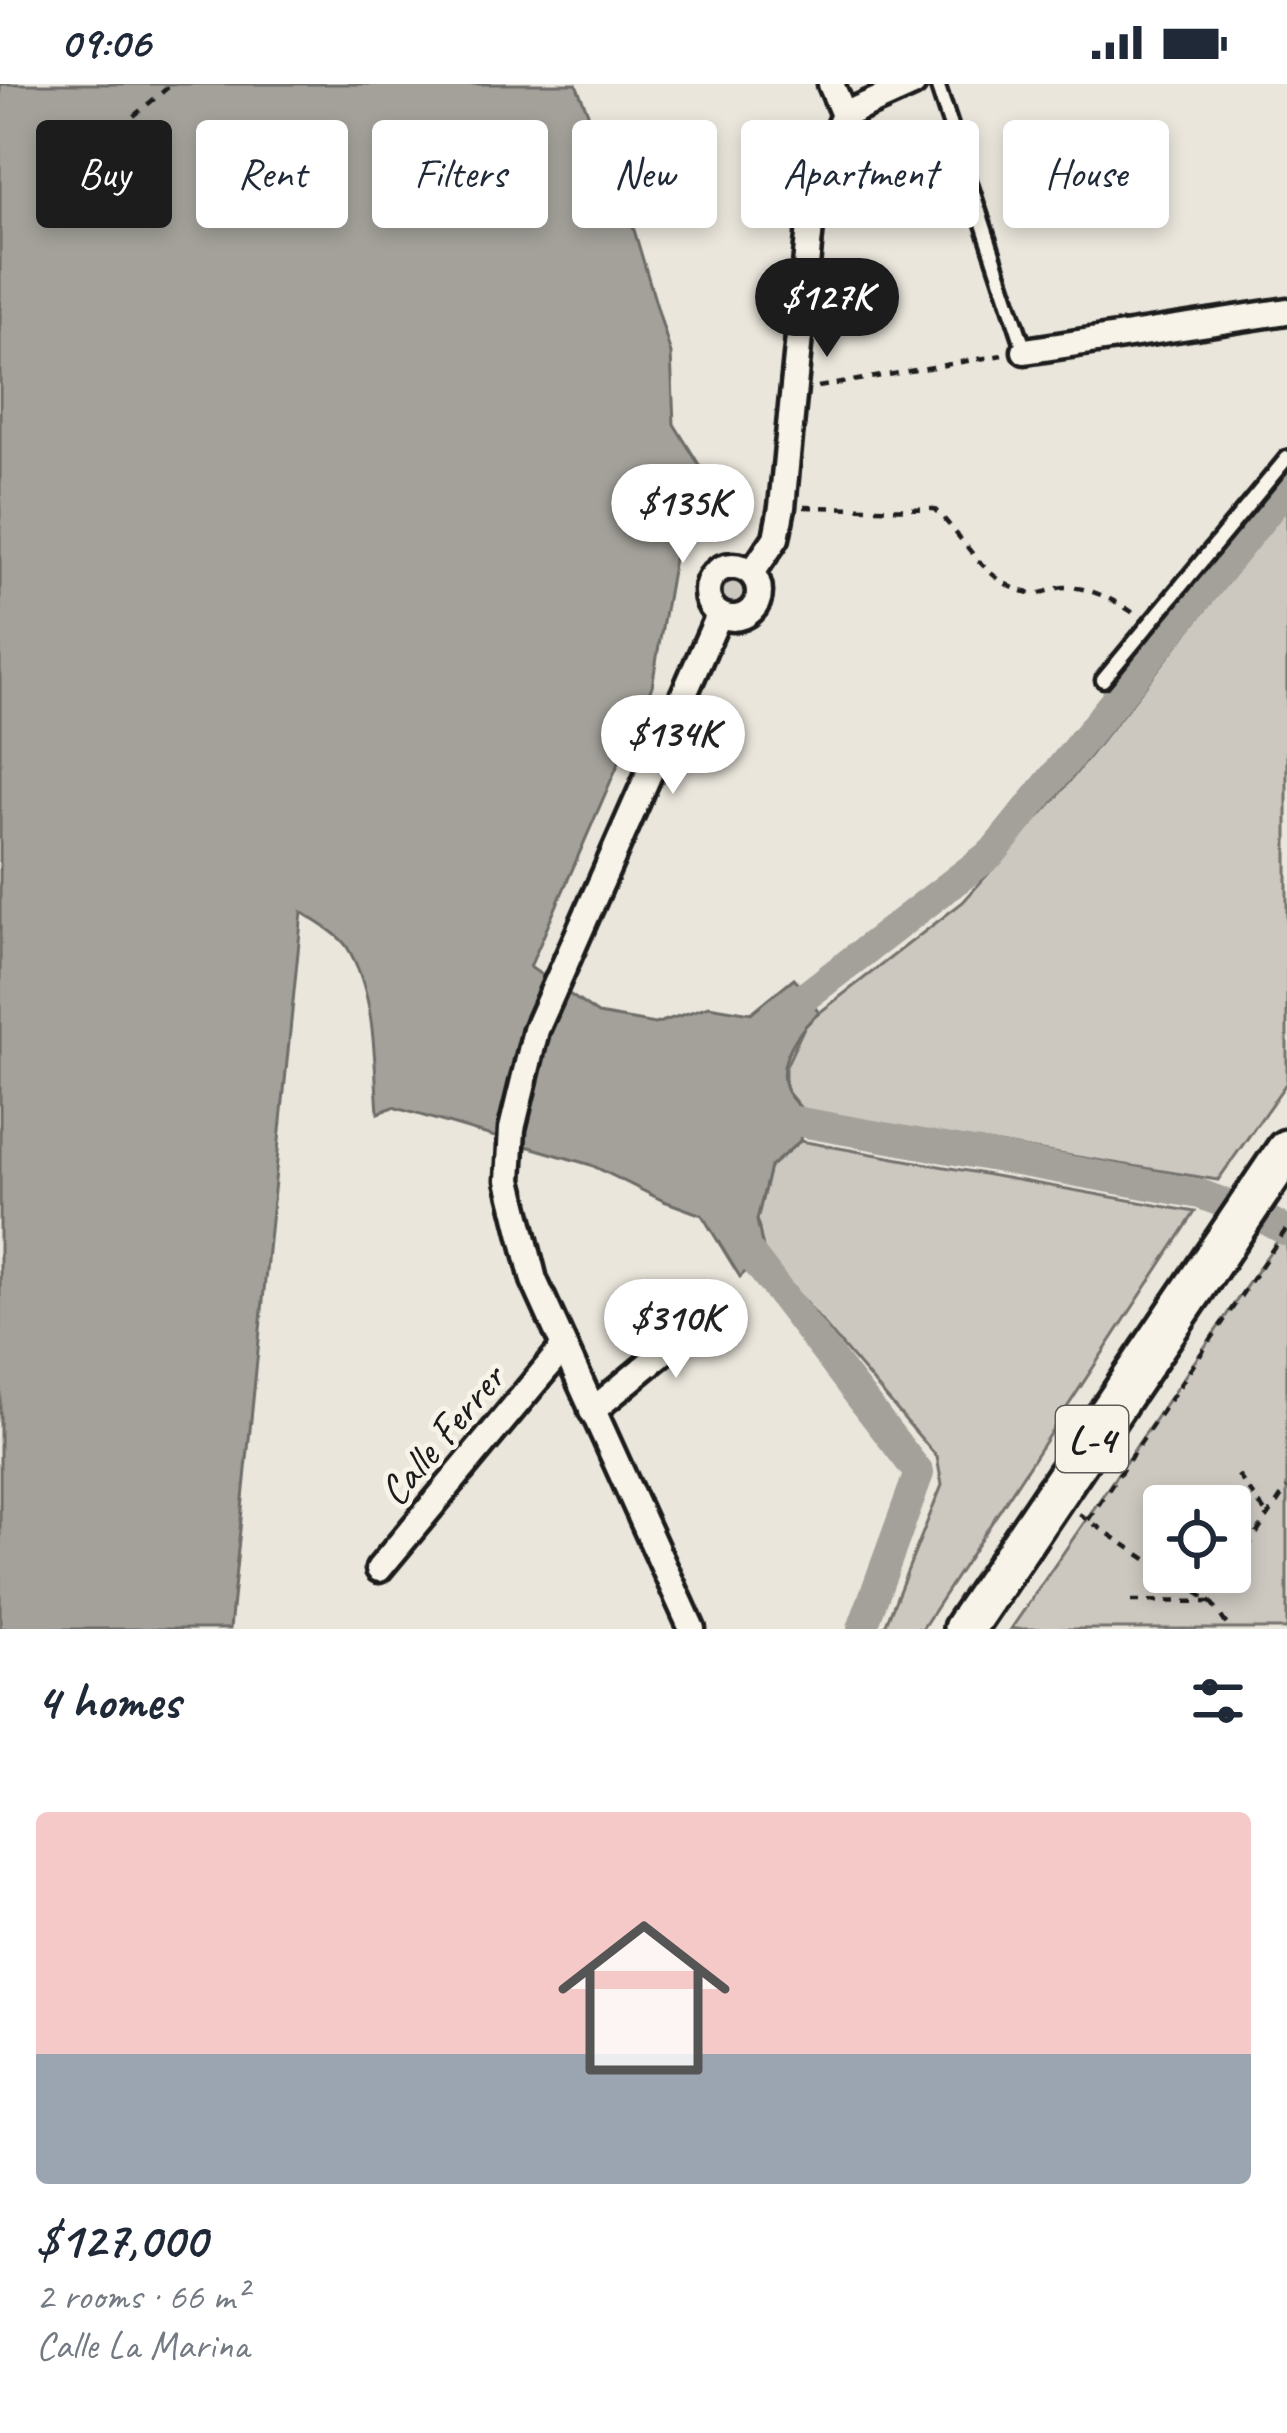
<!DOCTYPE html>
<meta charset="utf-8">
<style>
:root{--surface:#fff;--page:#f6f6f7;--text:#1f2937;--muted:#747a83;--accent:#1c1c1c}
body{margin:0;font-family:Caveat,sans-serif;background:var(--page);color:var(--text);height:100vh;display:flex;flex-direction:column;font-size:45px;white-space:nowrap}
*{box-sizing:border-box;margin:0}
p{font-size:39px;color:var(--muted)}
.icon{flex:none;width:66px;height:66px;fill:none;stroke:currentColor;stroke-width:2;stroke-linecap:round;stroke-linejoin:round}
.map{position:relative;height:1545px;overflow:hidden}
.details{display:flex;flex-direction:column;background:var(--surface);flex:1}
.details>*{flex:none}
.top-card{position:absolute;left:36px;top:36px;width:1215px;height:108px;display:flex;gap:24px}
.controls{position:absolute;left:1143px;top:1401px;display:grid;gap:24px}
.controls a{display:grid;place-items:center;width:108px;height:108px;border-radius:12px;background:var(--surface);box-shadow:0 6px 18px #0003;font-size:60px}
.price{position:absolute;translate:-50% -102px;padding:0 27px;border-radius:42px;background:#fff;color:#222;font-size:39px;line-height:78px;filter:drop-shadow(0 3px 6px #0008)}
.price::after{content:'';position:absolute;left:50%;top:72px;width:36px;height:27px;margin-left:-18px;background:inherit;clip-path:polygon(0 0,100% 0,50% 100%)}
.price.active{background:var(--accent);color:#fff}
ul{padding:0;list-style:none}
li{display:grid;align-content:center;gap:24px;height:636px;padding:0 36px}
li span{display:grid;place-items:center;height:372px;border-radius:12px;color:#555}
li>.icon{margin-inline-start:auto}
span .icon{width:216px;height:216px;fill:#fffc;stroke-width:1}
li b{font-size:51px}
h2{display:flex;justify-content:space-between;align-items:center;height:144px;padding:0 36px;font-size:51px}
.chip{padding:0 42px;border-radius:12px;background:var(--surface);box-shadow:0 6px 18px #0003;font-size:42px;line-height:108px}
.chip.active{background:var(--accent);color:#fff}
.status{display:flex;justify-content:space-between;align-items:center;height:84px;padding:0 60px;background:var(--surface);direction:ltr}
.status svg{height:33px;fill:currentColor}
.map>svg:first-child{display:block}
</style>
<div class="status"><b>09:06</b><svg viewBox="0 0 49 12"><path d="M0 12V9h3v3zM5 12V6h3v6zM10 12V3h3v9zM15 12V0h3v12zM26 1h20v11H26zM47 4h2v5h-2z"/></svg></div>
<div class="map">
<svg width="1287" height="1545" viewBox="0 0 1287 1545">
<rect width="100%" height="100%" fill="#eae6dc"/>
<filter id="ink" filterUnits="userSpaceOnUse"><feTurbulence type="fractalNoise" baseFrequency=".00833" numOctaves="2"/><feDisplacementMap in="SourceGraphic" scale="24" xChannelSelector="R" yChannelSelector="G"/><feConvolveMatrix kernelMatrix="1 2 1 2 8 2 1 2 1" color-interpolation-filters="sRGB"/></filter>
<g filter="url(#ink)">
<g fill="#ccc8c0" stroke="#74726e" stroke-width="3" fill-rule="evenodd">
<path d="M 1287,423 L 1287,998 L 1218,1096 L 804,1028 L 785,1005 L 785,984 L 806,939 L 963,818 L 1057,713 Z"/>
<circle cx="733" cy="508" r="17"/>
<path d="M 800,1057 L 1195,1128 L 922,1545 L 884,1545 L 942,1401 L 937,1373 L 764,1170 L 757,1136 L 770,1082 Z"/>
<path d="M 1287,1143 L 1287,1545 L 1011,1545 ZM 1164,1422 L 1230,1422 L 1230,1488 L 1164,1488 Z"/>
</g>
<path fill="#a3a19a" stroke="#6d6c68" stroke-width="3" d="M 0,0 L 576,0 L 629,129 L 671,270 L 674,340 L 703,387 L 690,443 L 676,463 L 652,602 L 530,883 L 598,930 L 655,940 L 709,922 L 751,929 L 794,894 L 819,929 C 800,944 775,978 786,1005 C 788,1012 799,1022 804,1028 L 800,1057 L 770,1083 L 757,1136 L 764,1170 L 740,1193 L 702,1131 L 664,1117 L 591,1081 L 393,1023 L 378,1029 C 374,976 376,909 347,863 C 338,849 316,838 302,828 L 230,1545 L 0,1545 Z"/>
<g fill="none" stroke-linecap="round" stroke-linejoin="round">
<g stroke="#a3a19a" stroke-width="30">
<path d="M 775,936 L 993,768 L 1287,403"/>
<path d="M 762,1031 L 1200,1110 L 1261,1133 L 1287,1147"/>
<path d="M 731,1145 L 919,1389 L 862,1545"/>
</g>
<defs>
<g id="service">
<path d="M 937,0 L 1025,267"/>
<path d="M 1103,596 L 1287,374"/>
</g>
<g id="minor">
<path d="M 844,31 L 913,0"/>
<path d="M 1025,267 L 1287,227"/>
<circle cx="733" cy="508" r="26"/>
<path d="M 752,489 L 776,454 L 782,423 L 811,132 L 822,81 L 844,31 L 831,0"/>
<path d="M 592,1327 L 721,1220"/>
<path d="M 379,1485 L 563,1264"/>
<path d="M 692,1545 L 534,1196 L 509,1096 L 512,1045 L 536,946 L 719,531"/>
</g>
<path id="primary" d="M 964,1545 L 1287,1066"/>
</defs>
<use href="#service" stroke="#1c1c1c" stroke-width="21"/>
<use href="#minor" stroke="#1c1c1c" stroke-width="33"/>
<use href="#primary" stroke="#1c1c1c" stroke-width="48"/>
<g stroke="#1c1c1c" stroke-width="4.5" stroke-dasharray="9 9" stroke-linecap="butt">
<path d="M 106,55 L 172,0"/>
<path d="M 818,303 L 1002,271"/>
<path d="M 804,423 L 934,425 C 964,452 985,501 1030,509 C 1041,512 1054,503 1066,503 C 1090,503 1116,517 1135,530"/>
<path d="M 1238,1391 L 1268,1432"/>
<path d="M 1079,1430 L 1164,1487"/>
<path d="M 1088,1436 L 1287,1144"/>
<path d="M 1166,1488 L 1211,1518 L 1227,1541 L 1225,1545"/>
<path d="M 1131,1517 L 1211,1518 L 1287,1404"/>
</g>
<use href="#service" stroke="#f7f3e8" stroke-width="12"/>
<use href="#minor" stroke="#f7f3e8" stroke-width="24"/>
<use href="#primary" stroke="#f7f3e8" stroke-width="39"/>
</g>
</g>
<g text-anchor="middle" stroke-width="10" stroke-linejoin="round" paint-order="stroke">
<rect fill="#f7f3e8" stroke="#5e5c59" stroke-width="3" x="1056" y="1322" width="72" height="66" rx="9"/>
<g font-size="39" font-weight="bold" fill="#1c1c1c">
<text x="1092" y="1369">L-4</text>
</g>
<g font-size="42" fill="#1c1c1c" stroke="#f7f3e8">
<text transform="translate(441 1350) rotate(-50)" y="15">Calle Ferrer</text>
</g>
</g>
</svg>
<div class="controls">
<a><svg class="icon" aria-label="locate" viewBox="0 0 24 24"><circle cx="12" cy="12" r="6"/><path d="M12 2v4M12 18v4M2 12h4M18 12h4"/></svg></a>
</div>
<b class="price active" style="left:827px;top:276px">$127K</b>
<b class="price" style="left:683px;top:482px">$135K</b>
<b class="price" style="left:673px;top:713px">$134K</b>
<b class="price" style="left:676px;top:1297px">$310K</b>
<div class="top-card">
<a class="chip active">Buy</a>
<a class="chip">Rent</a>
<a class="chip">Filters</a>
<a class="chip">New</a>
<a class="chip">Apartment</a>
<a class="chip">House</a>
</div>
</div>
<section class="details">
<h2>4 homes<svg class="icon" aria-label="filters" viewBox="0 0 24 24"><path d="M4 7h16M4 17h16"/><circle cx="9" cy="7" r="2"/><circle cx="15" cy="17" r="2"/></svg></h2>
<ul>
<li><span style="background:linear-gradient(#f6c9c9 65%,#9aa5b1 0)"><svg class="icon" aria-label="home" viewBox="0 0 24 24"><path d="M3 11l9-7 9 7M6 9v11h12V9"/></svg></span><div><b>$127,000</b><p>2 rooms · 66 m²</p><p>Calle La Marina</p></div></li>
</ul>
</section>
